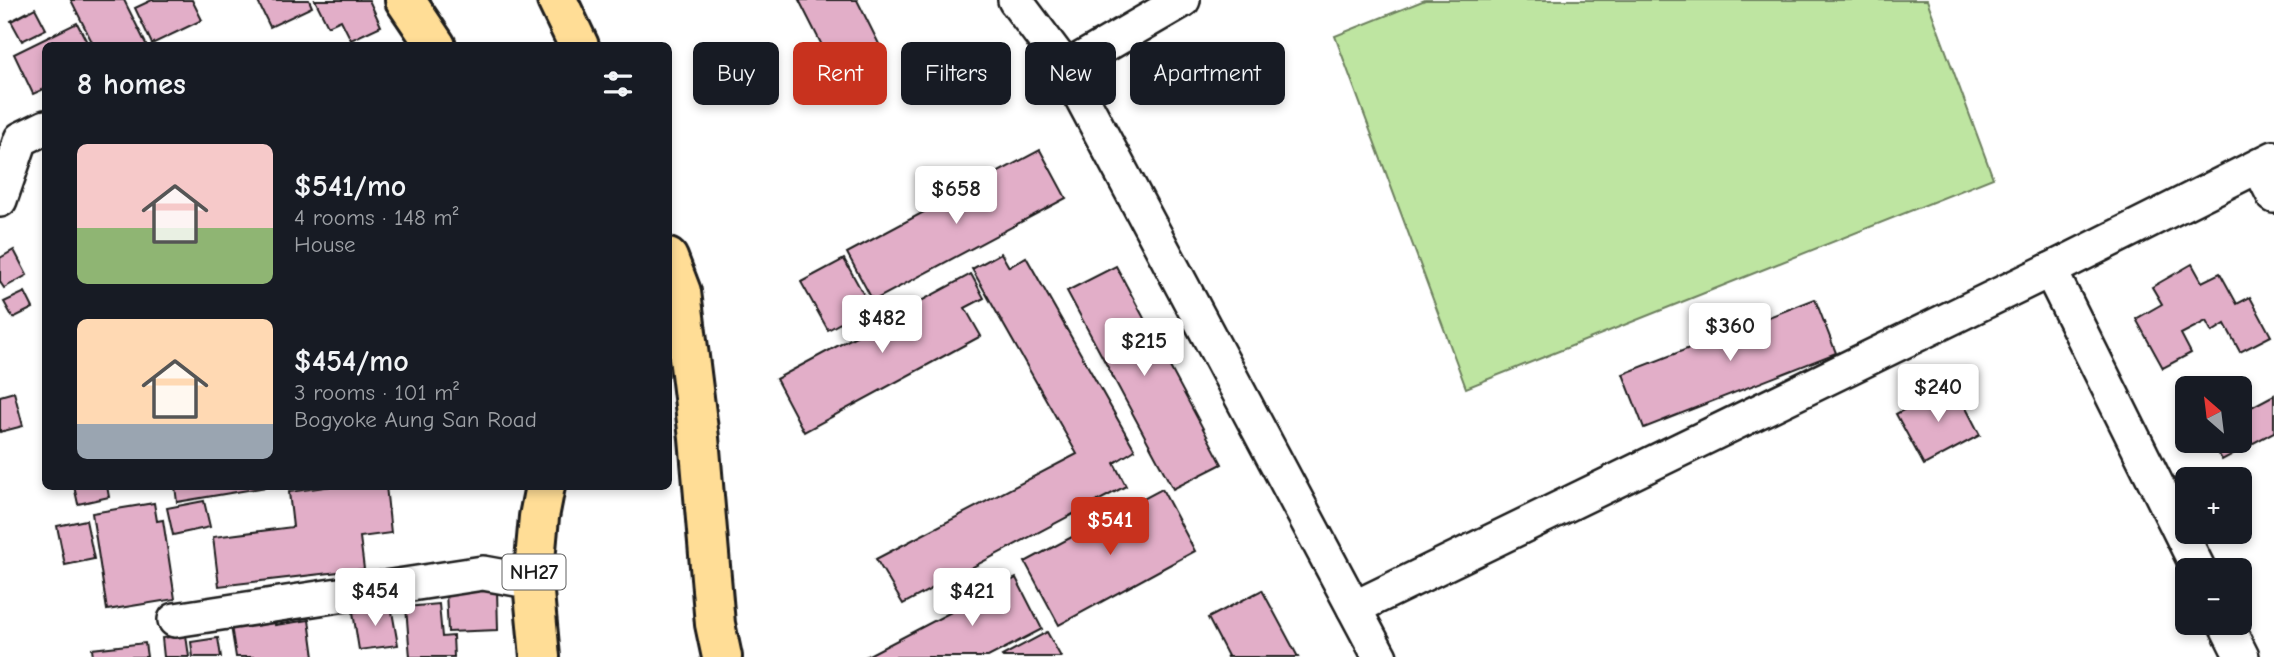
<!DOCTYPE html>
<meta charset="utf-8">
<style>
:root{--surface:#171b24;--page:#242831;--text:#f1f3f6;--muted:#9ea1a6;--accent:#c8321e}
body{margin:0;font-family:"Comic Neue",sans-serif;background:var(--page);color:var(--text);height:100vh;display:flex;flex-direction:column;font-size:26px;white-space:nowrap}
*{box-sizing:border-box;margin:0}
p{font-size:23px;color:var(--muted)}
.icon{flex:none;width:38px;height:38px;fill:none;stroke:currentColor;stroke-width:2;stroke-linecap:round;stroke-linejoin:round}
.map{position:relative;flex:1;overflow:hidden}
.drawer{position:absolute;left:42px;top:42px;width:630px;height:448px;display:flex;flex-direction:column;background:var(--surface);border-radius:10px;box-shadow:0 4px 10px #0003}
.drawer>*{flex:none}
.hud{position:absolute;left:693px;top:42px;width:665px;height:63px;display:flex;gap:14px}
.needle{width:46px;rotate:332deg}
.controls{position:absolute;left:2175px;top:376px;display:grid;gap:14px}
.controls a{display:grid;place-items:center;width:77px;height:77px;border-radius:10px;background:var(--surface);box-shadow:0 4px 10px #0003;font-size:35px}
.price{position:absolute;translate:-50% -60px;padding:0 16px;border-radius:7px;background:#fff;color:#222;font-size:23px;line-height:46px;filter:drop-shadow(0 2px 4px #0008)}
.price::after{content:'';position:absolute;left:50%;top:42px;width:21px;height:16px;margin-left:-10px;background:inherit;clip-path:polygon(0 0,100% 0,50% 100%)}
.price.on{background:var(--accent);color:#fff}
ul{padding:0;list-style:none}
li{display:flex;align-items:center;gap:21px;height:175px;padding:0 35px}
li span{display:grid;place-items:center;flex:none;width:196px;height:140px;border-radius:10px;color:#555}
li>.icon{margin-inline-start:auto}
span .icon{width:84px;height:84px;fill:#fffc;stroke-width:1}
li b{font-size:30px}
h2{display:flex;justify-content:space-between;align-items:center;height:84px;padding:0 35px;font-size:30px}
.tag{padding:0 24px;border-radius:10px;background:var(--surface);box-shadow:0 4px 10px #0003;font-size:24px;line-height:63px}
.tag.on{background:var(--accent);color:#fff}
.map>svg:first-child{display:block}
</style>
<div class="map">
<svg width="2274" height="657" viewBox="0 0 2274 657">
<rect width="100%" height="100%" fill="#fff"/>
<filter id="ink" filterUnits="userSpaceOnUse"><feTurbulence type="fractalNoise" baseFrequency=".0143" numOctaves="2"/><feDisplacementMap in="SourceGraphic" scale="14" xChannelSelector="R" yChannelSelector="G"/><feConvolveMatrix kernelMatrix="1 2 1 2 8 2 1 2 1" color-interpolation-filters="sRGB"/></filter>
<g filter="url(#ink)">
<path fill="#bee5a1" stroke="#6d805e" stroke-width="2" d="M 1425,0 L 1927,0 L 1993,178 L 1466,388 L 1335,36 Z"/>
<g fill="#e2aec8" stroke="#1c1c1c" stroke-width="2">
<path d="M 71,0 L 124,0 L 147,46 L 94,46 Z"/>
<path d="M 152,0 L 192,0 L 202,20 L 152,44 L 135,8 Z"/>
<path d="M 257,0 L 309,0 L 312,7 L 270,27 Z"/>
<path d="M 315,0 L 369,0 L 381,26 L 351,40 L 341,20 L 328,26 Z"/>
<path d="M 799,0 L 857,0 L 884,54 L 838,77 Z"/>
<path d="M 35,8 L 46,29 L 22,41 L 11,21 Z"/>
<path d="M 77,23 L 89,46 L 46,46 L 46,88 L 33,94 L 14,54 Z"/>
<path d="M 1040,150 L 1066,198 L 873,301 L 847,253 Z"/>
<path d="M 14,250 L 27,275 L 4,288 L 0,282 L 0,258 Z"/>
<path d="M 1001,253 L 1009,267 L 1026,257 L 1135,450 L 1114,463 L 1126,486 L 903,604 L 876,559 L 1077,454 L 972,269 Z"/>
<path d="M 844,259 L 870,306 L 828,330 L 801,282 Z"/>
<path d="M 2192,264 L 2202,282 L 2220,273 L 2237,304 L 2250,297 L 2271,336 L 2240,352 L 2225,324 L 2212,332 L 2206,321 L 2181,334 L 2191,353 L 2163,368 L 2136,319 L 2162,304 L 2152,287 Z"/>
<path d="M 1116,266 L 1222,464 L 1173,489 L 1067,291 Z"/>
<path d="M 971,274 L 984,298 L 965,308 L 981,336 L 804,432 L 776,379 Z"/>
<path d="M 25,292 L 33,308 L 13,318 L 4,302 Z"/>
<path d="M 1815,299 L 1836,353 L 1644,428 L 1623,374 Z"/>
<path d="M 1953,383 L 1980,435 L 1924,465 L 1896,414 Z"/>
<path d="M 14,392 L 23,426 L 0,432 L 0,396 Z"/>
<path d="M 2274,395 L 2274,432 L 2222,460 L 2212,441 L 2240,441 L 2240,413 Z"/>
<path d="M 74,486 L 107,486 L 109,497 L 78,504 Z"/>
<path d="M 175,486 L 272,486 L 177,502 Z"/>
<path d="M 332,486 L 386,486 L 391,533 L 360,537 L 364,569 L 219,586 L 213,537 L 293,527 L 289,492 Z"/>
<path d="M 1162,489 L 1195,551 L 1059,625 L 1025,562 Z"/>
<path d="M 204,501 L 210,527 L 173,535 L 167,508 Z"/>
<path d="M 154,503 L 157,521 L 163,520 L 175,599 L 107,610 L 92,513 Z"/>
<path d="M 86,520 L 94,559 L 65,565 L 57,526 Z"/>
<path d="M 1016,578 L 1042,629 L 988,657 L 865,657 Z"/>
<path d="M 497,590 L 498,630 L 448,632 L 446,592 Z"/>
<path d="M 1262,590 L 1298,657 L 1226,657 L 1228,656 L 1208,618 Z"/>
<path d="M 439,604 L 442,637 L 453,636 L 454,657 L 410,657 L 406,607 Z"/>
<path d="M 391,606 L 398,645 L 359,650 L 353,612 Z"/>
<path d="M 274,620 L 275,625 L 309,620 L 314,657 L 236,657 L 231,626 Z"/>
<path d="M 1047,632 L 1061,657 L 1003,657 L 1002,656 Z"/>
<path d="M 186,635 L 189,657 L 164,657 L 162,638 Z"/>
<path d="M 218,638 L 221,657 L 193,657 L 191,642 Z"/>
<path d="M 145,643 L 147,657 L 93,657 L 92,649 Z"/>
</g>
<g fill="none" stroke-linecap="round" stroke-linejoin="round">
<defs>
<g id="street">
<path d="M 1015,0 L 1066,68 L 1380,657"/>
<path d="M 1066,68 L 1183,0"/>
<path d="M 2259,166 L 2274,196"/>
<path d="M 0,200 L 21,139 L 46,127"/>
<path d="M 2050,270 L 2199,570"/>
<path d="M 1354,608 L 2050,270 L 2274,158"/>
<path d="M 175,620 L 483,573 L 533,582"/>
<path d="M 2225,623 L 2242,657"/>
</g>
<g id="highway">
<path d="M 405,0 L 436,46"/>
<path d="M 557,0 L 579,46"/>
<path d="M 668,258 L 681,292 L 699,438 L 715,624 L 722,657"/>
<path d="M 540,657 L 533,582 L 539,517 L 545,486"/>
</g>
</defs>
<use href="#street" stroke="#1c1c1c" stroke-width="38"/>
<use href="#highway" stroke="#1c1c1c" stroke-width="44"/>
<use href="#street" stroke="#fff" stroke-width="33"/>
<use href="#highway" stroke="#ffdd96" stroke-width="38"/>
</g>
</g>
<g text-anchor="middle" stroke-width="5" stroke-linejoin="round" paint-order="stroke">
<rect fill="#fff" stroke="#606060" stroke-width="2" x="502.5" y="554.5" width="63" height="35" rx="5"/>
<g font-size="21" font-weight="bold" fill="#1c1c1c">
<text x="534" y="579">NH27</text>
</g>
</g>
</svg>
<div class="controls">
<a><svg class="needle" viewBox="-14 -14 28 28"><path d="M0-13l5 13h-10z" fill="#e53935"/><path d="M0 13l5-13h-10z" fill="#9ea1a6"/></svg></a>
<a>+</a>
<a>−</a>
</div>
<b class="price" style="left:956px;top:226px">$658</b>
<b class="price" style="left:882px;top:355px">$482</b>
<b class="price" style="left:1730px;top:363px">$360</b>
<b class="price" style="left:1144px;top:378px">$215</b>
<b class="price" style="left:1938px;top:424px">$240</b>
<b class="price on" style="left:1110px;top:557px">$541</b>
<b class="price" style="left:375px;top:628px">$454</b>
<b class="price" style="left:972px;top:628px">$421</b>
<div class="hud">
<a class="tag">Buy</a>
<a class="tag on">Rent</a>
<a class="tag">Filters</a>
<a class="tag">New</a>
<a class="tag">Apartment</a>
</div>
<section class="drawer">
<h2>8 homes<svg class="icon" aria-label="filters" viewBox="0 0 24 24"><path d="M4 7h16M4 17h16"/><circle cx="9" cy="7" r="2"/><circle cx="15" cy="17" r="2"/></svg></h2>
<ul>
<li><span style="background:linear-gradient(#f6c9c9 60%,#8fb573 0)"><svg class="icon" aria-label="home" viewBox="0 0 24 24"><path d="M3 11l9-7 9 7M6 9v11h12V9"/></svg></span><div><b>$541/mo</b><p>4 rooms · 148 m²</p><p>House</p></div></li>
<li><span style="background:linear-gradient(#ffd9b3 75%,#9aa5b1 0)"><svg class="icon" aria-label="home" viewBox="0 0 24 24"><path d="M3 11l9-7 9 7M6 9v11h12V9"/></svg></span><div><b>$454/mo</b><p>3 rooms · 101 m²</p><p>Bogyoke Aung San Road</p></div></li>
</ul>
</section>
</div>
